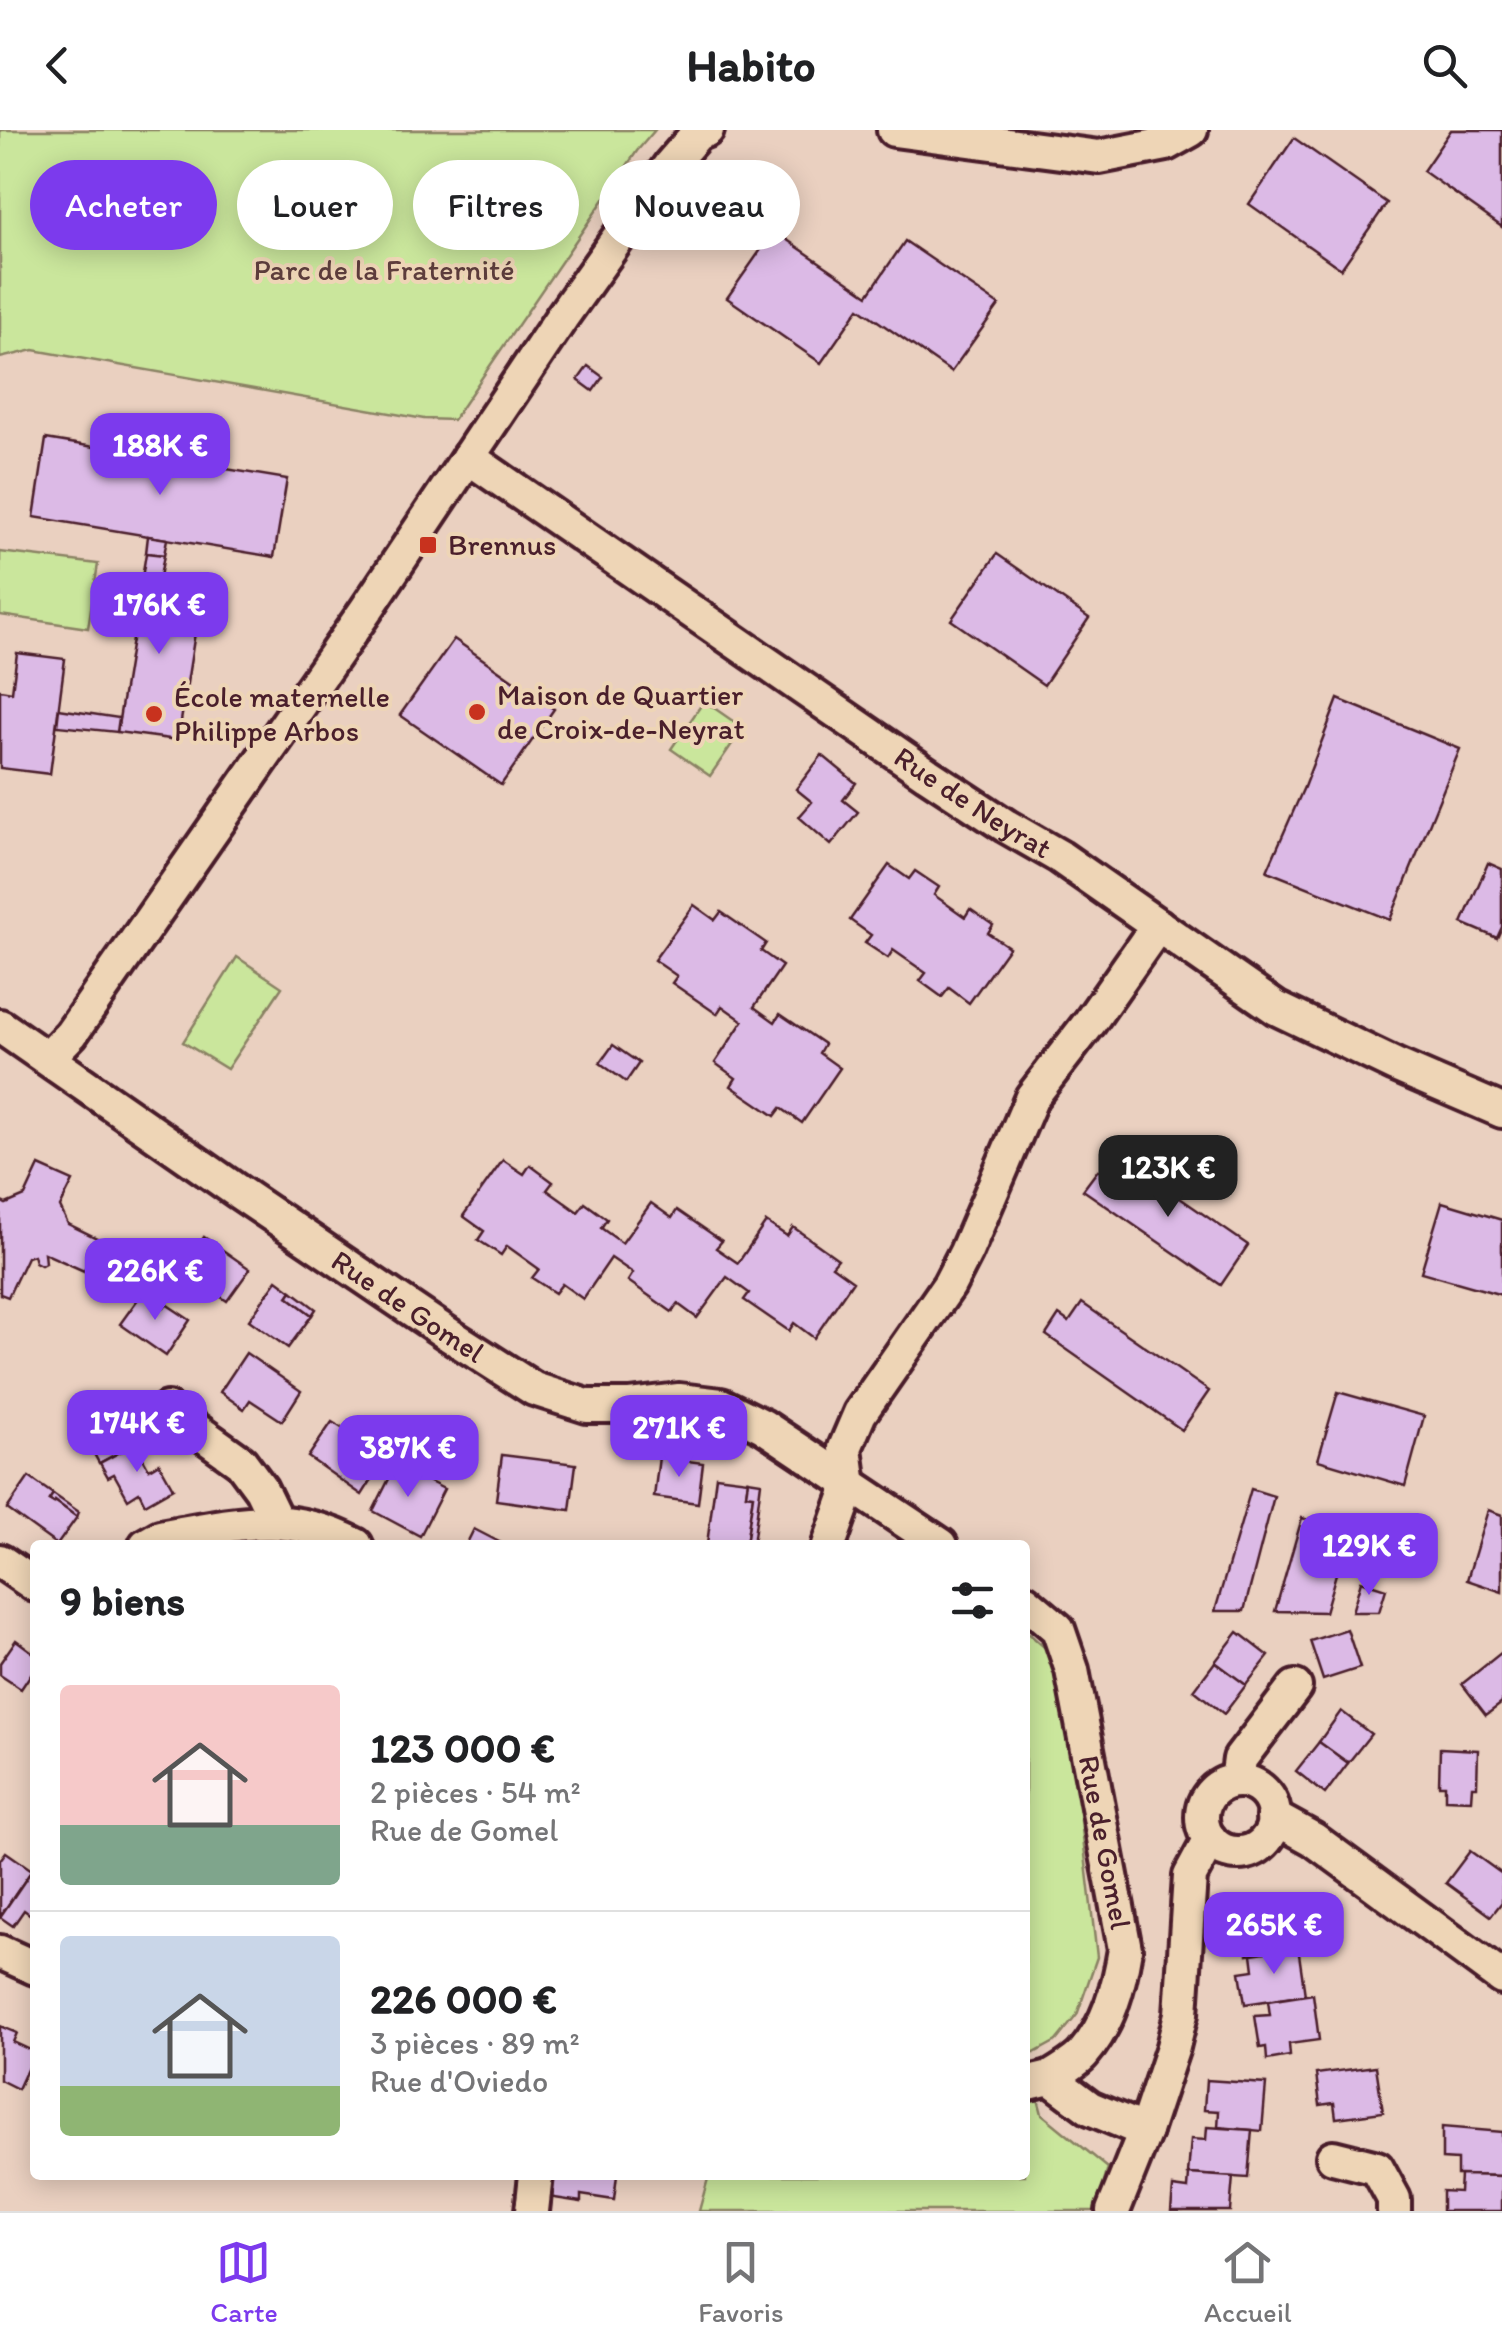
<!DOCTYPE html>
<html lang="fr">
<meta charset="utf-8">
<style>
:root{--surface:#fff;--page:#f6f6f6;--text:#202124;--muted:#757577;--line:#e0e0e0;--accent:#7c3aed}
body{margin:0;font-family:Itim,sans-serif;background:var(--page);color:var(--text);height:100vh;display:flex;flex-direction:column;font-size:38px;white-space:nowrap}
*{box-sizing:border-box;margin:0}
p{font-size:32px;color:var(--muted)}
.icon{flex:none;width:55px;height:55px;fill:none;stroke:currentColor;stroke-width:2;stroke-linecap:round;stroke-linejoin:round}
.map{position:relative;flex:1;overflow:hidden}
.panel{position:absolute;left:30px;top:1410px;width:1000px;height:640px;display:flex;flex-direction:column;background:var(--surface);border-radius:10px;box-shadow:0 5px 25px #0003}
.panel>*{flex:none}
.guide{position:absolute;left:30px;top:30px;width:1000px;height:90px;display:flex;gap:20px}
.price{position:absolute;translate:-50% -85px;padding:0 22px;border-radius:20px;background:var(--accent);color:#fff;font-size:32px;line-height:65px;filter:drop-shadow(0 2px 5px #0008)}
.price::after{content:'';position:absolute;left:50%;top:60px;width:30px;height:22px;margin-left:-15px;background:inherit;clip-path:polygon(0 0,100% 0,50% 100%)}
.price.active{background:#222;color:#fff}
ul{padding:0;list-style:none}
li{display:flex;align-items:center;gap:30px;height:250px;padding:0 30px}
li+li{border-top:2px solid var(--line)}
li span{display:grid;place-items:center;flex:none;width:280px;height:200px;border-radius:10px;color:#555}
li>.icon{margin-inline-start:auto}
span .icon{width:120px;height:120px;fill:#fffc;stroke-width:1}
li b{font-size:42px}
h2{display:flex;justify-content:space-between;align-items:center;height:120px;padding:0 30px;font-size:42px}
.chip{padding:0 35px;border-radius:45px;background:var(--surface);box-shadow:0 5px 25px #0003;font-size:35px;line-height:90px}
.chip.active{background:var(--accent);color:#fff}
header{display:flex;justify-content:space-between;align-items:center;height:130px;padding:0 30px;background:var(--surface);font-size:45px;font-weight:700}
.tab-bar{display:flex;justify-content:space-around;align-items:center;height:140px;border-top:2px solid var(--line);background:var(--surface);font-size:28px;color:var(--muted)}
.tab-bar a{display:grid;justify-items:center;gap:5px}
.tab-bar .active{color:var(--accent)}
.map>svg:first-child{display:block}
</style>
<header><svg class="icon" aria-label="back" viewBox="0 0 24 24"><path d="M15 5l-7 7 7 7"/></svg>Habito<svg class="icon" aria-label="search" viewBox="0 0 24 24"><circle cx="10" cy="10" r="6"/><path d="M15 15l6 6"/></svg></header>
<div class="map">
<svg width="1502" height="2081" viewBox="0 0 1502 2081">
<rect width="100%" height="100%" fill="#ead0c0"/>
<filter id="ink" filterUnits="userSpaceOnUse"><feTurbulence type="fractalNoise" baseFrequency=".01" numOctaves="2"/><feDisplacementMap in="SourceGraphic" scale="20" xChannelSelector="R" yChannelSelector="G"/><feConvolveMatrix kernelMatrix="1 2 1 2 8 2 1 2 1" color-interpolation-filters="sRGB"/></filter>
<g filter="url(#ink)">
<g fill="#cae69c" stroke="#8a8264" stroke-width="2.5">
<path d="M 0,0 L 655,0 L 637,21 L 453,290 L 424,289 L 34,220 L 0,228 Z"/>
<path d="M 0,422 L 98,434 L 88,498 L 0,485 Z"/>
<path d="M 704,571 L 743,598 L 710,646 L 671,619 Z"/>
<path d="M 237,827 L 282,857 L 227,939 L 183,912 Z"/>
<path d="M 1025,1500 L 1052,1524 L 1066,1562 L 1097,1827 L 1077,1885 L 1056,1911 L 1027,1927 L 1042,1984 L 1108,2038 L 1096,2081 L 699,2081 L 709,2045 L 1025,2045 Z"/>
</g>
<g fill="#dcbae6" stroke="#4a1f2b" stroke-width="2.5">
<path d="M 1451,0 L 1502,0 L 1502,97 L 1423,41 Z"/>
<path d="M 1294,8 L 1387,73 L 1341,139 L 1249,74 Z"/>
<path d="M 774,101 L 868,165 L 905,111 L 999,175 L 951,242 L 859,178 L 821,233 L 727,168 Z"/>
<path d="M 588,236 L 603,247 L 593,261 L 578,250 Z"/>
<path d="M 46,309 L 287,349 L 274,427 L 34,387 Z"/>
<path d="M 148,406 L 167,409 L 164,425 L 146,423 Z"/>
<path d="M 146,423 L 164,425 L 158,458 L 201,465 L 178,610 L 117,602 Z"/>
<path d="M 997,424 L 1089,488 L 1044,555 L 951,490 Z"/>
<path d="M 454,509 L 554,579 L 501,655 L 400,585 Z"/>
<path d="M 17,523 L 65,529 L 50,644 L 0,638 L 0,560 L 12,562 Z"/>
<path d="M 1338,569 L 1460,619 L 1390,790 L 1267,741 L 1304,657 Z"/>
<path d="M 59,579 L 119,588 L 117,602 L 57,596 Z"/>
<path d="M 822,625 L 856,653 L 843,670 L 858,682 L 831,715 L 799,687 L 812,672 L 796,659 Z"/>
<path d="M 1488,733 L 1502,739 L 1502,797 L 1497,808 L 1462,793 Z"/>
<path d="M 889,735 L 909,749 L 915,741 L 939,757 L 934,765 L 965,787 L 970,779 L 993,795 L 988,803 L 1009,817 L 969,873 L 949,858 L 942,867 L 920,851 L 926,843 L 893,820 L 888,828 L 865,813 L 871,805 L 850,790 Z"/>
<path d="M 694,775 L 715,790 L 721,782 L 766,813 L 761,821 L 782,836 L 754,877 L 775,892 L 780,884 L 824,914 L 819,923 L 840,938 L 802,993 L 781,978 L 775,986 L 731,956 L 736,948 L 715,933 L 743,891 L 722,876 L 717,884 L 672,853 L 677,846 L 654,830 Z"/>
<path d="M 613,915 L 639,933 L 626,952 L 600,933 Z"/>
<path d="M 1122,1028 L 1248,1115 L 1221,1155 L 1083,1060 L 1098,1040 L 1109,1048 Z"/>
<path d="M 503,1030 L 524,1044 L 530,1035 L 553,1052 L 547,1060 L 578,1082 L 585,1073 L 607,1089 L 601,1098 L 622,1113 L 651,1073 L 672,1088 L 677,1080 L 722,1111 L 716,1118 L 738,1133 L 766,1092 L 787,1106 L 793,1097 L 838,1129 L 832,1136 L 853,1151 L 814,1208 L 794,1193 L 789,1201 L 744,1170 L 749,1163 L 727,1147 L 697,1188 L 678,1174 L 672,1182 L 628,1151 L 633,1143 L 611,1128 L 583,1169 L 562,1154 L 555,1163 L 532,1148 L 539,1139 L 507,1116 L 501,1125 L 478,1110 L 484,1101 L 463,1086 Z"/>
<path d="M 39,1036 L 73,1051 L 60,1077 L 68,1094 L 99,1109 L 84,1141 L 44,1123 L 45,1133 L 41,1135 L 35,1132 L 33,1125 L 27,1127 L 8,1167 L 0,1164 L 0,1071 L 6,1074 L 25,1066 Z"/>
<path d="M 1442,1072 L 1502,1090 L 1502,1165 L 1421,1142 Z"/>
<path d="M 204,1107 L 250,1139 L 227,1171 L 182,1140 Z"/>
<path d="M 277,1150 L 292,1161 L 288,1167 L 312,1185 L 288,1218 L 249,1190 Z"/>
<path d="M 292,1161 L 316,1179 L 312,1185 L 288,1167 Z"/>
<path d="M 143,1162 L 164,1177 L 166,1174 L 190,1190 L 166,1226 L 120,1194 Z"/>
<path d="M 1082,1173 L 1209,1261 L 1182,1300 L 1046,1205 L 1059,1185 L 1069,1192 Z"/>
<path d="M 246,1223 L 301,1261 L 282,1291 L 250,1270 L 244,1279 L 220,1262 Z"/>
<path d="M 1338,1262 L 1424,1286 L 1405,1356 L 1318,1330 Z"/>
<path d="M 112,1280 L 126,1304 L 129,1303 L 135,1314 L 99,1333 L 80,1298 Z"/>
<path d="M 332,1292 L 345,1300 L 343,1303 L 374,1325 L 372,1328 L 381,1335 L 362,1365 L 308,1327 Z"/>
<path d="M 135,1314 L 149,1339 L 159,1333 L 173,1358 L 145,1374 L 139,1362 L 128,1369 L 114,1344 L 108,1347 L 100,1333 Z"/>
<path d="M 502,1325 L 576,1334 L 570,1380 L 496,1370 Z"/>
<path d="M 659,1327 L 703,1333 L 698,1373 L 654,1367 Z"/>
<path d="M 396,1335 L 444,1359 L 420,1406 L 373,1381 Z"/>
<path d="M 716,1346 L 748,1350 L 746,1364 L 753,1365 L 746,1415 L 707,1414 Z"/>
<path d="M 29,1347 L 53,1364 L 49,1370 L 54,1373 L 55,1371 L 77,1387 L 57,1415 L 7,1379 Z"/>
<path d="M 748,1350 L 761,1352 L 753,1415 L 746,1415 L 753,1365 L 746,1364 Z"/>
<path d="M 1251,1359 L 1274,1366 L 1244,1481 L 1215,1481 Z"/>
<path d="M 53,1364 L 79,1382 L 77,1387 L 55,1371 L 54,1373 L 49,1370 Z"/>
<path d="M 1488,1380 L 1502,1385 L 1502,1462 L 1467,1450 Z"/>
<path d="M 1302,1388 L 1348,1402 L 1325,1482 L 1275,1481 Z"/>
<path d="M 474,1399 L 505,1415 L 466,1415 Z"/>
<path d="M 1361,1451 L 1386,1459 L 1379,1482 L 1352,1482 Z"/>
<path d="M 1347,1499 L 1360,1538 L 1323,1550 L 1310,1511 Z"/>
<path d="M 1238,1502 L 1269,1526 L 1246,1555 L 1215,1532 Z"/>
<path d="M 16,1510 L 35,1524 L 35,1538 L 21,1559 L 0,1545 L 0,1533 Z"/>
<path d="M 1502,1522 L 1502,1573 L 1486,1585 L 1462,1554 Z"/>
<path d="M 1215,1532 L 1246,1555 L 1224,1584 L 1194,1560 Z"/>
<path d="M 1341,1581 L 1371,1604 L 1348,1633 L 1319,1612 Z"/>
<path d="M 1319,1612 L 1348,1633 L 1325,1664 L 1296,1641 Z"/>
<path d="M 1440,1618 L 1478,1620 L 1477,1656 L 1472,1656 L 1471,1670 L 1445,1669 L 1445,1655 L 1439,1655 Z"/>
<path d="M 1470,1721 L 1502,1744 L 1502,1772 L 1491,1786 L 1446,1753 Z"/>
<path d="M 6,1722 L 32,1740 L 0,1787 L 0,1730 Z"/>
<path d="M 32,1740 L 35,1742 L 35,1788 L 24,1780 L 13,1796 L 0,1787 Z"/>
<path d="M 1288,1773 L 1295,1818 L 1248,1824 L 1247,1810 L 1232,1812 L 1227,1781 Z"/>
<path d="M 1298,1817 L 1305,1865 L 1245,1874 L 1240,1842 L 1254,1840 L 1252,1824 Z"/>
<path d="M 1313,1864 L 1319,1910 L 1289,1914 L 1290,1926 L 1267,1930 L 1266,1917 L 1260,1918 L 1255,1886 L 1270,1885 L 1268,1871 Z"/>
<path d="M 0,1896 L 17,1903 L 13,1912 L 35,1922 L 18,1959 L 0,1950 Z"/>
<path d="M 1376,1936 L 1383,1982 L 1336,1988 L 1334,1973 L 1320,1975 L 1316,1944 Z"/>
<path d="M 1206,1950 L 1266,1954 L 1262,2001 L 1218,1997 L 1219,1981 L 1204,1980 Z"/>
<path d="M 1207,1997 L 1252,2000 L 1248,2048 L 1188,2044 L 1191,2009 L 1206,2010 Z"/>
<path d="M 1442,1997 L 1502,2002 L 1502,2046 L 1457,2045 L 1457,2030 L 1442,2029 Z"/>
<path d="M 1189,2044 L 1233,2047 L 1230,2081 L 1171,2081 L 1173,2057 L 1188,2059 Z"/>
<path d="M 551,2045 L 617,2045 L 614,2070 L 581,2065 L 581,2072 L 548,2067 Z"/>
<path d="M 1460,2045 L 1502,2046 L 1502,2081 L 1442,2081 L 1442,2061 L 1459,2062 Z"/>
</g>
<g fill="none" stroke-linecap="round" stroke-linejoin="round">
<defs>
<g id="minor">
<path d="M 894,0 L 1099,27 L 1166,14 L 1191,0"/>
<path id="s1" d="M 468,327 L 927,644 L 1006,696 L 1060,727 L 1276,878 L 1395,935 L 1502,981"/>
<path id="s2" d="M 0,896 L 237,1061 L 448,1204 L 534,1259 L 587,1276 L 630,1276 L 679,1270 L 721,1275 L 763,1296 L 941,1415"/>
<path d="M 48,928 L 71,904 L 366,480 L 562,187 L 670,35 L 697,4 L 707,0"/>
<path d="M 167,1279 L 241,1332 L 261,1359 L 276,1390"/>
<path d="M 146,1415 L 160,1407 C 234,1394 286,1378 356,1415"/>
<path d="M 829,1415 L 850,1356 L 845,1318 L 860,1283 L 949,1155 L 966,1122 L 1032,967 L 1090,892 L 1158,795"/>
<path d="M 0,1431 L 35,1455"/>
<path id="s3" d="M 1025,1471 L 1058,1499 L 1072,1540 L 1125,1819 C 1119,1857 1109,1894 1083,1924 C 1075,1933 1061,1941 1050,1948"/>
<path d="M 1237,1651 L 1240,1629 L 1295,1557"/>
<circle cx="1238" cy="1687" r="36"/>
<path d="M 1273,1687 L 1313,1709 L 1502,1848"/>
<path d="M 0,1822 L 35,1838"/>
<path d="M 1025,1954 L 1050,1948 L 1090,1978 L 1145,2001"/>
<path d="M 1333,2027 L 1377,2038 L 1394,2069 L 1394,2081"/>
<path d="M 532,2081 L 536,2045"/>
<path d="M 1113,2081 L 1145,2001 L 1173,1917 L 1181,1884 L 1190,1746 L 1210,1709"/>
</g>
</defs>
<use href="#minor" stroke="#4a1f2b" stroke-width="40"/>
<use href="#minor" stroke="#eed5b6" stroke-width="32"/>
</g>
</g>
<g fill="#c8321e" stroke="#eed5b6" stroke-width="4">
<rect x="418" y="405" width="20" height="20" rx="5"/>
<circle cx="477" cy="582" r="10"/>
<circle cx="154" cy="584" r="10"/>
</g>
<g text-anchor="middle" stroke-width="8" stroke-linejoin="round" paint-order="stroke">
<g font-size="30" fill="#5d3d3c" stroke="#eed5b6">
<text x="384" y="150">Parc de la Fraternité</text>
</g>
<g font-size="30" fill="#4a1f2b" stroke="#eed5b6" text-anchor="start">
<text x="448" y="425">Brennus</text>
<text x="497" y="575">Maison de Quartier<tspan x="497" dy="34">de Croix-de-Neyrat</tspan></text>
<text x="174" y="577">École maternelle<tspan x="174" dy="34">Philippe Arbos</tspan></text>
</g>
<g font-size="30" fill="#4a1f2b" stroke="#eed5b6">
<text dy="10" stroke="none"><textPath href="#s1" startOffset="612">Rue de Neyrat</textPath></text>
<text dy="10" stroke="none"><textPath href="#s2" startOffset="495">Rue de Gomel</textPath></text>
<text dy="10" stroke="none"><textPath href="#s3" startOffset="262">Rue de Gomel</textPath></text>
</g>
</g>
</svg>
<b class="price" style="left:160px;top:368px">188K €</b>
<b class="price" style="left:159px;top:527px">176K €</b>
<b class="price active" style="left:1168px;top:1090px">123K €</b>
<b class="price" style="left:155px;top:1193px">226K €</b>
<b class="price" style="left:137px;top:1345px">174K €</b>
<b class="price" style="left:679px;top:1350px">271K €</b>
<b class="price" style="left:408px;top:1370px">387K €</b>
<b class="price" style="left:1369px;top:1468px">129K €</b>
<b class="price" style="left:1274px;top:1847px">265K €</b>
<div class="guide">
<a class="chip active">Acheter</a>
<a class="chip">Louer</a>
<a class="chip">Filtres</a>
<a class="chip">Nouveau</a>
</div>
<section class="panel">
<h2>9 biens<svg class="icon" aria-label="filters" viewBox="0 0 24 24"><path d="M4 7h16M4 17h16"/><circle cx="9" cy="7" r="2"/><circle cx="15" cy="17" r="2"/></svg></h2>
<ul>
<li><span style="background:linear-gradient(#f6c9c9 70%,#7fa58c 0)"><svg class="icon" aria-label="home" viewBox="0 0 24 24"><path d="M3 11l9-7 9 7M6 9v11h12V9"/></svg></span><div><b>123 000 €</b><p>2 pièces · 54 m²</p><p>Rue de Gomel</p></div></li>
<li><span style="background:linear-gradient(#c9d6e8 75%,#8fb573 0)"><svg class="icon" aria-label="home" viewBox="0 0 24 24"><path d="M3 11l9-7 9 7M6 9v11h12V9"/></svg></span><div><b>226 000 €</b><p>3 pièces · 89 m²</p><p>Rue d'Oviedo</p></div></li>
</ul>
</section>
</div>
<nav class="tab-bar">
<a class="active"><svg class="icon" aria-label="map" viewBox="0 0 24 24"><path d="M3 6l6-2 6 2 6-2v14l-6 2-6-2-6 2zM9 4v14M15 6v14"/></svg>Carte</a>
<a><svg class="icon" aria-label="saved" viewBox="0 0 24 24"><path d="M7 4h10v16l-5-4-5 4z"/></svg>Favoris</a>
<a><svg class="icon" aria-label="home" viewBox="0 0 24 24"><path d="M3 11l9-7 9 7M6 9v11h12V9"/></svg>Accueil</a>
</nav>
